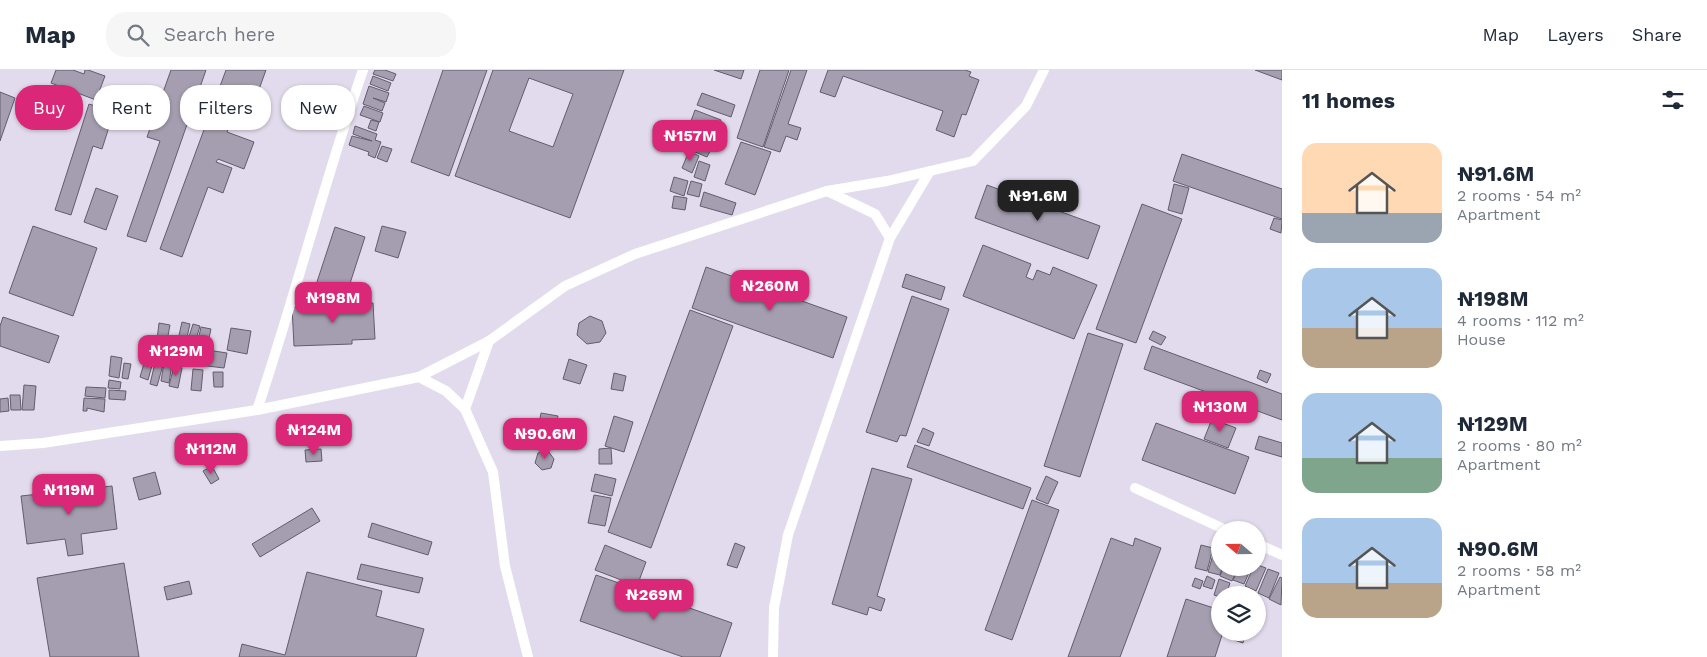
<!DOCTYPE html>
<meta charset="utf-8">
<style>
:root{--surface:#fff;--page:#f6f6f7;--text:#1f2937;--muted:#747a83;--line:#e0e1e3;--accent:#db2777}
body{margin:0;font-family:"Work Sans",sans-serif;background:var(--page);color:var(--text);height:100vh;display:flex;flex-direction:column;font-size:19px;white-space:nowrap}
*{box-sizing:border-box;margin:0}
p{font-size:16px;color:var(--muted)}
.icon{flex:none;width:28px;height:28px;fill:none;stroke:currentColor;stroke-width:2;stroke-linecap:round;stroke-linejoin:round}
.map{position:relative;flex:1;overflow:hidden}
.drawer{display:flex;flex-direction:column;background:var(--surface);width:425px}
.drawer>*{flex:none}
.top-card{position:absolute;left:15px;top:15px;width:475px;height:45px;display:flex;gap:10px}
.needle{width:32px;rotate:290deg}
.fabs{position:absolute;left:1211px;top:451px;display:grid;gap:10px}
.fabs a{display:grid;place-items:center;width:55px;height:55px;border-radius:50%;background:var(--surface);box-shadow:0 1px 4px #0004;font-size:25px}
.price{position:absolute;translate:-50% -42px;padding:0 11px;border-radius:10px;background:var(--accent);color:#fff;font-size:16px;line-height:32px;filter:drop-shadow(0 1px 2px #0008)}
.price::after{content:'';position:absolute;left:50%;top:30px;width:15px;height:11px;margin-left:-8px;background:inherit;clip-path:polygon(0 0,100% 0,50% 100%)}
.price.active{background:#222;color:#fff}
ul{padding:0;list-style:none}
li{display:flex;align-items:center;gap:15px;height:125px;padding:0 20px}
li span{display:grid;place-items:center;flex:none;width:140px;height:100px;border-radius:15px;color:#555}
li>.icon{margin-inline-start:auto}
span .icon{width:60px;height:60px;fill:#fffc;stroke-width:1}
li b{font-size:21px}
h2{display:flex;justify-content:space-between;align-items:center;height:60px;padding:0 20px;font-size:21px}
.tag{padding:0 18px;border-radius:20px;background:var(--surface);box-shadow:0 1px 4px #0004;font-size:18px;line-height:45px}
.tag.active{background:var(--accent);color:#fff}
header{display:flex;align-items:center;gap:30px;box-sizing:border-box;height:70px;padding:0 25px;background:var(--surface);border-bottom:1px solid var(--line)}
header strong{font-size:24px}
nav{display:flex;gap:28px;margin-inline-start:auto;font-size:18px}
.search{width:350px;height:45px;background:var(--page);display:flex;align-items:center;gap:12px;box-sizing:border-box;padding:0 18px;border-radius:20px;color:var(--muted);font-size:19px}
main{display:flex;flex:1;min-height:0}
.map>svg:first-child{display:block}
</style>
<header>
<strong>Map</strong>
<div class="search"><svg class="icon" aria-label="search" viewBox="0 0 24 24"><circle cx="10" cy="10" r="6"/><path d="M15 15l6 6"/></svg>Search here</div>
<nav><a>Map</a><a>Layers</a><a>Share</a></nav>
</header>
<main>
<div class="map">
<svg width="1282" height="587" viewBox="0 0 1282 587">
<rect width="100%" height="100%" fill="#e2dbed"/>
<g fill="#a59eb0" stroke="#625c6c" fill-rule="evenodd">
<path d="M 56,0 L 73,0 L 84,4 L 85,0 L 88,0 L 105,6 L 96,30 L 51,13 Z"/>
<path d="M 171,0 L 206,0 L 146,172 L 127,166 L 160,71 L 147,67 Z"/>
<path d="M 226,0 L 266,0 L 249,47 L 235,41 L 227,62 L 254,72 L 244,99 L 218,89 L 216,92 L 232,98 L 223,123 L 208,117 L 182,187 L 160,179 Z"/>
<path d="M 375,0 L 385,0 L 396,4 L 393,11 L 373,4 Z"/>
<path d="M 443,0 L 487,0 L 449,106 L 411,92 Z"/>
<path d="M 493,0 L 624,0 L 570,148 L 455,106 ZM 529,8 L 573,24 L 553,77 L 509,61 Z"/>
<path d="M 714,0 L 744,0 L 741,9 Z"/>
<path d="M 760,0 L 789,0 L 763,77 L 737,68 Z"/>
<path d="M 791,0 L 807,0 L 788,54 L 801,58 L 797,70 L 786,66 L 780,82 L 764,77 Z"/>
<path d="M 828,0 L 965,0 L 971,2 L 969,6 L 979,10 L 966,45 L 962,44 L 954,67 L 936,60 L 943,41 L 843,6 L 835,27 L 820,22 Z"/>
<path d="M 1255,0 L 1282,0 L 1282,10 Z"/>
<path d="M 373,6 L 391,13 L 388,21 L 370,14 Z"/>
<path d="M 369,16 L 389,23 L 386,32 L 373,28 L 385,33 L 382,41 L 363,34 Z"/>
<path d="M 0,22 L 15,28 L 0,71 Z"/>
<path d="M 702,23 L 735,35 L 731,47 L 697,35 Z"/>
<path d="M 89,34 L 107,40 L 102,55 L 109,57 L 102,79 L 93,76 L 71,145 L 55,140 Z"/>
<path d="M 364,36 L 383,43 L 380,52 L 360,45 Z"/>
<path d="M 695,40 L 721,50 L 711,75 L 686,65 Z"/>
<path d="M 371,50 L 379,52 L 376,61 L 368,58 Z"/>
<path d="M 355,56 L 377,64 L 375,70 L 381,72 L 375,88 L 368,85 L 369,82 L 349,75 L 352,66 L 372,71 L 353,64 Z"/>
<path d="M 686,66 L 712,77 L 707,87 L 681,76 Z"/>
<path d="M 741,72 L 771,82 L 755,125 L 725,114 Z"/>
<path d="M 382,76 L 392,79 L 387,92 L 377,88 Z"/>
<path d="M 689,81 L 699,86 L 692,103 L 682,98 Z"/>
<path d="M 1182,84 L 1282,119 L 1282,149 L 1173,111 Z"/>
<path d="M 699,91 L 710,95 L 705,111 L 694,107 Z"/>
<path d="M 674,107 L 688,111 L 684,126 L 670,121 Z"/>
<path d="M 691,111 L 702,114 L 699,127 L 687,124 Z"/>
<path d="M 1174,114 L 1189,118 L 1182,144 L 1168,140 Z"/>
<path d="M 987,115 L 1100,156 L 1088,189 L 975,148 Z"/>
<path d="M 96,118 L 118,126 L 106,160 L 84,152 Z"/>
<path d="M 704,122 L 736,133 L 732,145 L 700,136 Z"/>
<path d="M 674,126 L 687,128 L 685,140 L 672,138 Z"/>
<path d="M 1142,134 L 1182,149 L 1136,273 L 1096,259 Z"/>
<path d="M 1274,148 L 1282,150 L 1281,163 L 1270,159 Z"/>
<path d="M 33,156 L 97,178 L 73,246 L 9,223 Z"/>
<path d="M 382,156 L 406,162 L 398,188 L 375,181 Z"/>
<path d="M 335,157 L 365,167 L 344,232 L 314,221 Z"/>
<path d="M 983,175 L 1031,194 L 1026,207 L 1033,210 L 1037,200 L 1050,205 L 1053,197 L 1097,215 L 1074,269 L 963,226 Z"/>
<path d="M 706,197 L 847,247 L 833,288 L 692,238 Z"/>
<path d="M 906,204 L 945,217 L 941,230 L 902,217 Z"/>
<path d="M 912,226 L 949,239 L 906,366 L 900,365 L 897,372 L 866,362 Z"/>
<path d="M 373,233 L 375,269 L 352,270 L 352,274 L 294,276 L 292,237 Z"/>
<path d="M 690,240 L 733,256 L 651,478 L 608,462 Z"/>
<path d="M 590,246 L 602,251 L 606,263 L 600,272 L 587,274 L 577,265 L 579,253 Z"/>
<path d="M 3,247 L 59,266 L 49,293 L 0,276 L 0,256 Z"/>
<path d="M 182,252 L 190,254 L 185,276 L 177,274 Z"/>
<path d="M 159,253 L 170,255 L 167,271 L 157,270 Z"/>
<path d="M 193,254 L 200,256 L 194,276 L 187,273 Z"/>
<path d="M 201,257 L 211,259 L 207,277 L 197,275 Z"/>
<path d="M 231,258 L 251,261 L 247,284 L 227,280 Z"/>
<path d="M 1153,261 L 1166,267 L 1161,275 L 1149,269 Z"/>
<path d="M 1088,263 L 1123,274 L 1080,407 L 1044,396 Z"/>
<path d="M 148,271 L 155,274 L 151,289 L 143,287 Z"/>
<path d="M 156,275 L 174,276 L 172,292 L 155,291 Z"/>
<path d="M 1152,276 L 1282,324 L 1282,350 L 1144,299 Z"/>
<path d="M 201,279 L 227,283 L 224,298 L 199,295 Z"/>
<path d="M 111,286 L 122,288 L 119,308 L 109,306 Z"/>
<path d="M 569,289 L 587,295 L 580,314 L 563,309 Z"/>
<path d="M 145,290 L 153,292 L 148,310 L 140,307 Z"/>
<path d="M 124,293 L 131,294 L 128,309 L 122,308 Z"/>
<path d="M 155,293 L 163,295 L 157,316 L 150,314 Z"/>
<path d="M 164,293 L 172,294 L 169,313 L 161,311 Z"/>
<path d="M 174,296 L 182,298 L 178,318 L 169,316 Z"/>
<path d="M 193,299 L 203,300 L 201,321 L 191,320 Z"/>
<path d="M 1260,300 L 1271,304 L 1267,313 L 1257,308 Z"/>
<path d="M 213,302 L 223,302 L 223,317 L 214,317 Z"/>
<path d="M 614,303 L 626,306 L 623,321 L 611,319 Z"/>
<path d="M 109,310 L 121,312 L 120,319 L 108,318 Z"/>
<path d="M 24,315 L 36,316 L 34,340 L 22,340 Z"/>
<path d="M 86,317 L 106,318 L 105,328 L 85,326 Z"/>
<path d="M 109,320 L 126,321 L 125,330 L 109,329 Z"/>
<path d="M 10,325 L 20,325 L 21,340 L 11,340 Z"/>
<path d="M 8,328 L 9,341 L 0,342 L 0,329 Z"/>
<path d="M 84,328 L 105,329 L 104,342 L 87,338 L 87,341 L 83,341 Z"/>
<path d="M 541,343 L 558,346 L 556,357 L 539,354 Z"/>
<path d="M 614,346 L 633,352 L 624,382 L 605,376 Z"/>
<path d="M 1212,349 L 1236,358 L 1228,378 L 1204,369 Z"/>
<path d="M 1156,353 L 1249,387 L 1235,424 L 1142,390 Z"/>
<path d="M 923,358 L 934,363 L 929,376 L 917,372 Z"/>
<path d="M 1259,366 L 1282,373 L 1282,387 L 1255,379 Z"/>
<path d="M 915,375 L 1031,418 L 1023,439 L 907,397 Z"/>
<path d="M 611,378 L 612,394 L 599,394 L 599,379 Z"/>
<path d="M 321,379 L 322,391 L 306,392 L 305,380 Z"/>
<path d="M 548,381 L 554,389 L 551,398 L 542,400 L 535,393 L 538,383 Z"/>
<path d="M 212,396 L 219,409 L 211,414 L 203,401 Z"/>
<path d="M 872,398 L 912,409 L 877,526 L 885,529 L 881,541 L 869,537 L 867,545 L 832,534 Z"/>
<path d="M 155,402 L 161,424 L 139,430 L 133,408 Z"/>
<path d="M 595,404 L 616,409 L 612,426 L 591,421 Z"/>
<path d="M 1046,406 L 1058,412 L 1048,434 L 1036,429 Z"/>
<path d="M 112,416 L 117,459 L 81,464 L 83,484 L 68,486 L 65,469 L 27,474 L 21,426 Z"/>
<path d="M 594,425 L 611,428 L 605,456 L 588,453 Z"/>
<path d="M 1032,430 L 1059,440 L 1012,570 L 985,560 Z"/>
<path d="M 312,438 L 320,451 L 260,487 L 252,474 Z"/>
<path d="M 372,453 L 432,472 L 428,485 L 368,467 Z"/>
<path d="M 1111,468 L 1133,476 L 1135,468 L 1161,478 L 1120,587 L 1068,587 Z"/>
<path d="M 735,473 L 745,477 L 737,498 L 727,495 Z"/>
<path d="M 605,475 L 646,492 L 637,516 L 595,500 Z"/>
<path d="M 1201,475 L 1213,478 L 1207,501 L 1195,498 Z"/>
<path d="M 1215,478 L 1220,480 L 1220,498 L 1222,498 L 1220,505 L 1208,502 Z"/>
<path d="M 124,493 L 139,587 L 50,587 L 37,508 Z"/>
<path d="M 361,494 L 423,508 L 419,523 L 357,509 Z"/>
<path d="M 1258,495 L 1266,498 L 1256,521 L 1245,516 L 1253,498 L 1258,498 Z"/>
<path d="M 1223,498 L 1238,498 L 1232,511 L 1220,506 Z"/>
<path d="M 1239,498 L 1251,498 L 1244,514 L 1233,510 Z"/>
<path d="M 1268,499 L 1279,503 L 1269,528 L 1258,523 Z"/>
<path d="M 307,502 L 382,521 L 376,546 L 424,559 L 416,587 L 239,587 L 242,574 L 285,585 Z"/>
<path d="M 596,505 L 732,553 L 720,587 L 683,587 L 580,551 Z"/>
<path d="M 1207,506 L 1215,510 L 1212,519 L 1203,516 Z"/>
<path d="M 1280,507 L 1282,508 L 1281,535 L 1269,529 Z"/>
<path d="M 1195,508 L 1203,511 L 1200,519 L 1192,516 Z"/>
<path d="M 1219,509 L 1230,513 L 1226,525 L 1220,525 L 1220,527 L 1214,525 Z"/>
<path d="M 189,511 L 192,524 L 167,530 L 164,517 Z"/>
<path d="M 1186,529 L 1220,540 L 1220,562 L 1223,562 L 1215,587 L 1167,587 Z"/>
<path d="M 1233,562 L 1246,562 L 1243,573 L 1231,569 Z"/>
</g>
<g fill="none" stroke-linecap="round" stroke-linejoin="round">
<g stroke="#fff" stroke-width="10">
<path d="M 827,121 L 875,144 L 890,168"/>
<path d="M 419,307 L 489,271"/>
<path d="M 465,339 L 489,271 L 565,216 L 635,184 L 827,121 L 887,111 L 973,91 L 1026,36 L 1044,0"/>
<path d="M 257,340 C 295,227 324,112 363,0"/>
<path d="M 0,376 L 43,373 L 257,340 L 419,307 L 446,321 L 465,339 L 493,402 L 505,496 L 528,587"/>
<path d="M 1135,418 L 1226,460"/>
<path d="M 1258,474 L 1282,485"/>
<path d="M 773,587 L 774,538 L 788,465 L 890,168 L 930,101"/>
</g>
</g>
</svg>
<div class="fabs">
<a><svg class="needle" viewBox="-14 -14 28 28"><path d="M0-13l5 13h-10z" fill="#e53935"/><path d="M0 13l5-13h-10z" fill="#747a83"/></svg></a>
<a><svg class="icon" aria-label="layers" viewBox="0 0 24 24"><path d="M12 4l9 5-9 5-9-5zM3 14l9 5 9-5"/></svg></a>
</div>
<b class="price" style="left:690px;top:92px">₦157M</b>
<b class="price active" style="left:1038px;top:152px">₦91.6M</b>
<b class="price" style="left:770px;top:242px">₦260M</b>
<b class="price" style="left:333px;top:254px">₦198M</b>
<b class="price" style="left:176px;top:307px">₦129M</b>
<b class="price" style="left:1220px;top:363px">₦130M</b>
<b class="price" style="left:314px;top:386px">₦124M</b>
<b class="price" style="left:545px;top:390px">₦90.6M</b>
<b class="price" style="left:211px;top:405px">₦112M</b>
<b class="price" style="left:69px;top:446px">₦119M</b>
<b class="price" style="left:654px;top:551px">₦269M</b>
<div class="top-card">
<a class="tag active">Buy</a>
<a class="tag">Rent</a>
<a class="tag">Filters</a>
<a class="tag">New</a>
</div>
</div>
<section class="drawer">
<h2>11 homes<svg class="icon" aria-label="filters" viewBox="0 0 24 24"><path d="M4 7h16M4 17h16"/><circle cx="9" cy="7" r="2"/><circle cx="15" cy="17" r="2"/></svg></h2>
<ul>
<li><span style="background:linear-gradient(#ffd9b3 70%,#9aa5b1 0)"><svg class="icon" aria-label="home" viewBox="0 0 24 24"><path d="M3 11l9-7 9 7M6 9v11h12V9"/></svg></span><div><b>₦91.6M</b><p>2 rooms · 54 m²</p><p>Apartment</p></div></li>
<li><span style="background:linear-gradient(#a9c7e8 60%,#b9a48a 0)"><svg class="icon" aria-label="home" viewBox="0 0 24 24"><path d="M3 11l9-7 9 7M6 9v11h12V9"/></svg></span><div><b>₦198M</b><p>4 rooms · 112 m²</p><p>House</p></div></li>
<li><span style="background:linear-gradient(#a9c7e8 65%,#7fa58c 0)"><svg class="icon" aria-label="home" viewBox="0 0 24 24"><path d="M3 11l9-7 9 7M6 9v11h12V9"/></svg></span><div><b>₦129M</b><p>2 rooms · 80 m²</p><p>Apartment</p></div></li>
<li><span style="background:linear-gradient(#a9c7e8 65%,#b9a48a 0)"><svg class="icon" aria-label="home" viewBox="0 0 24 24"><path d="M3 11l9-7 9 7M6 9v11h12V9"/></svg></span><div><b>₦90.6M</b><p>2 rooms · 58 m²</p><p>Apartment</p></div></li>
</ul>
</section>
</main>
